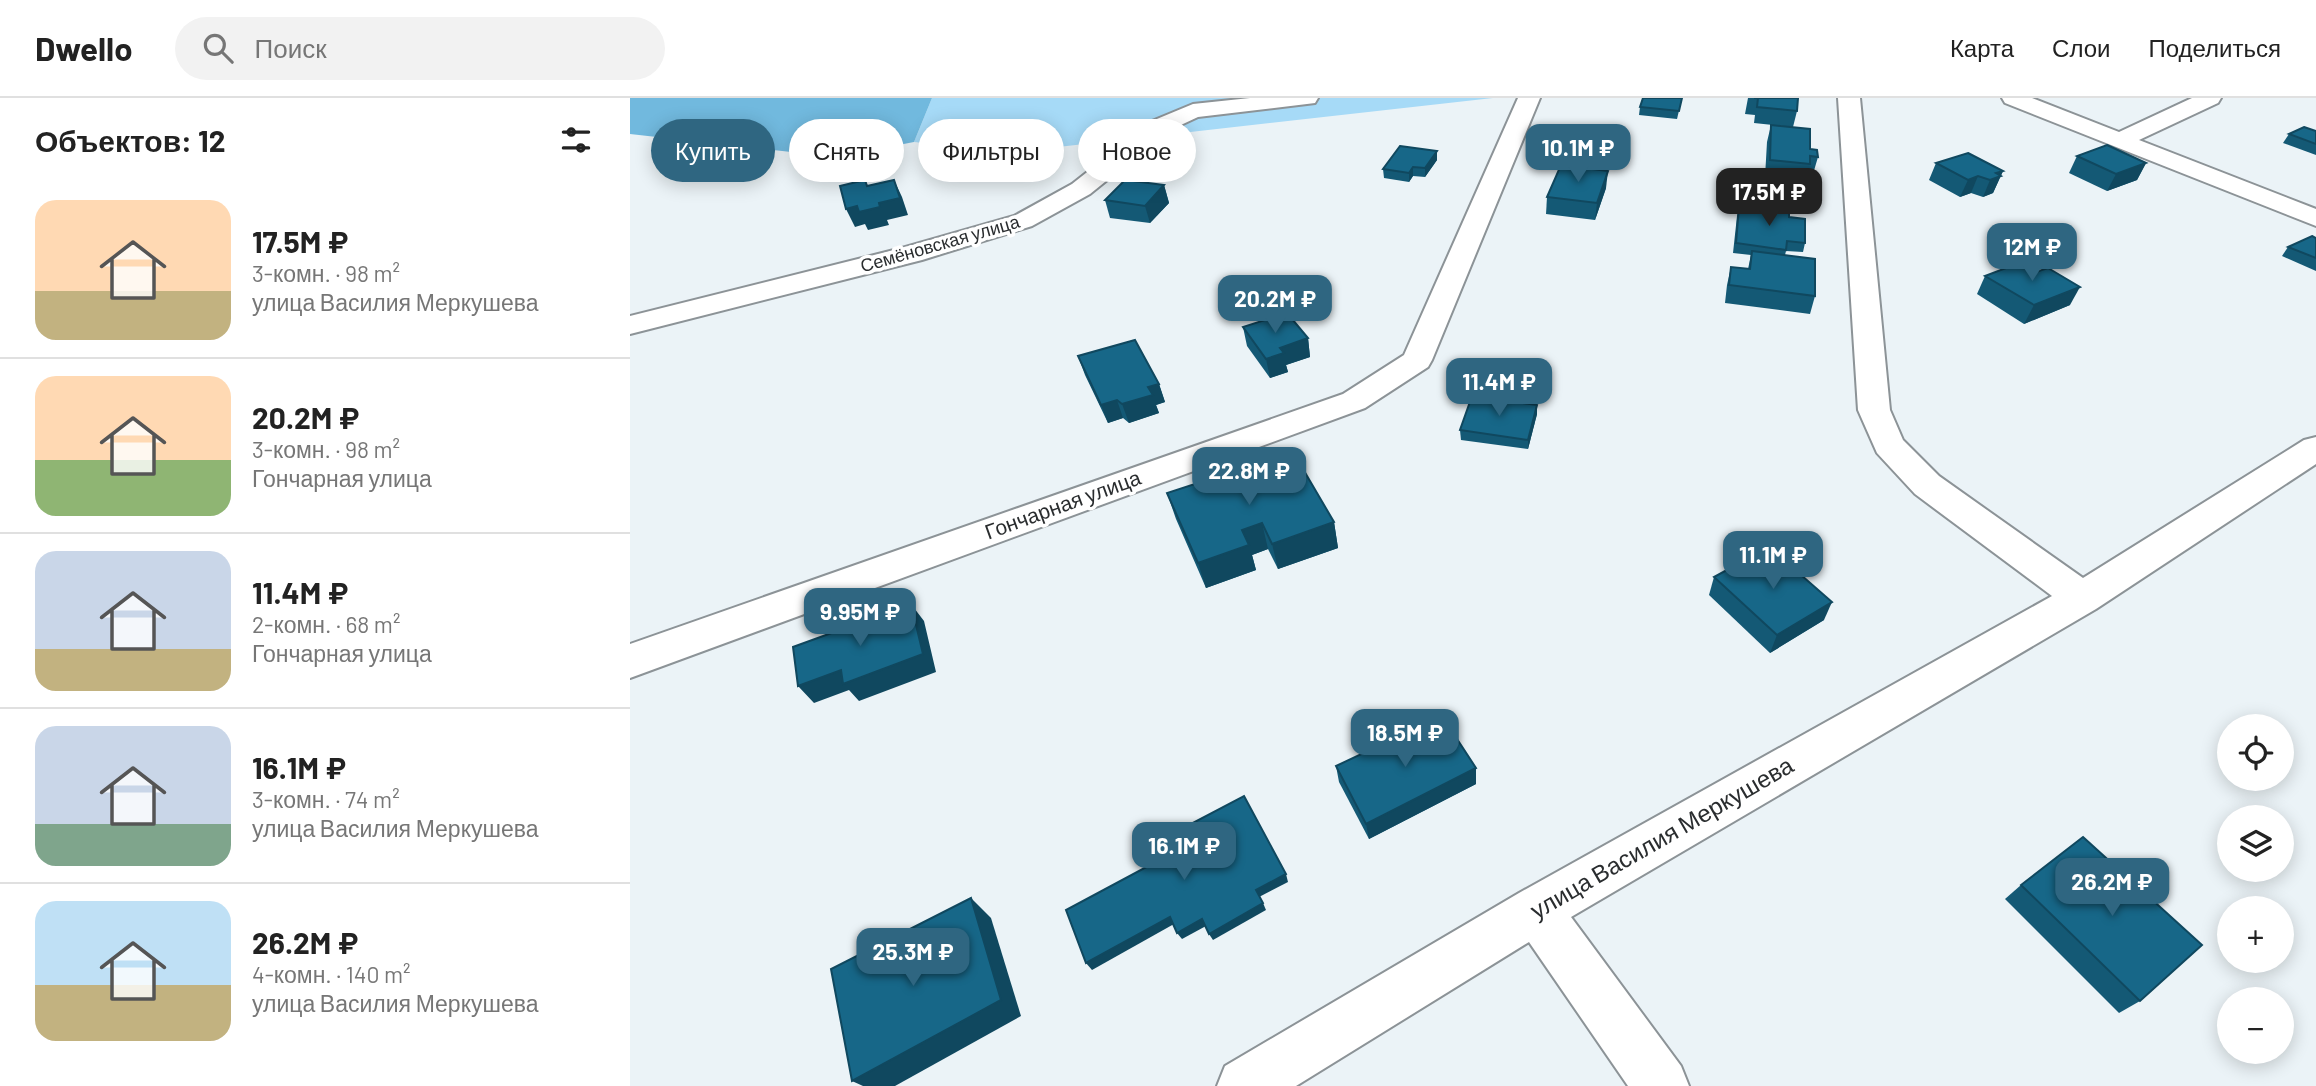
<!DOCTYPE html>
<html lang="ru">
<meta charset="utf-8">
<style>
:root{--surface:#fff;--page:#f2f2f2;--text:#222;--muted:#767676;--line:#e0e0e0;--accent:#2f6681}
body{margin:0;font-family:Barlow,sans-serif;background:var(--page);color:var(--text);height:100vh;display:flex;flex-direction:column;font-size:26px;white-space:nowrap}
*{box-sizing:border-box;margin:0}
p{font-size:23px;color:var(--muted)}
.icon{flex:none;width:38px;height:38px;fill:none;stroke:currentColor;stroke-width:2;stroke-linecap:round;stroke-linejoin:round}
.map{position:relative;flex:1;overflow:hidden}
.panel{display:flex;flex-direction:column;background:var(--surface);width:630px}
.panel>*{flex:none}
.banner{position:absolute;left:21px;top:21px;width:665px;height:63px;display:flex;gap:14px}
.tools{position:absolute;left:1587px;top:616px;display:grid;gap:14px}
.tools a{display:grid;place-items:center;width:77px;height:77px;border-radius:50%;background:var(--surface);box-shadow:0 4px 18px #0003;font-size:35px}
.price{position:absolute;translate:-50% -60px;padding:0 16px;border-radius:14px;background:var(--accent);color:#fff;font-size:23px;line-height:46px;filter:drop-shadow(0 2px 4px #0008)}
.price::after{content:'';position:absolute;left:50%;top:42px;width:21px;height:16px;margin-left:-10px;background:inherit;clip-path:polygon(0 0,100% 0,50% 100%)}
.price.active{background:#222;color:#fff}
ul{padding:0;list-style:none}
li{display:flex;align-items:center;gap:21px;height:175px;padding:0 35px}
li+li{border-top:2px solid var(--line)}
li span{display:grid;place-items:center;flex:none;width:196px;height:140px;border-radius:21px;color:#555}
li>.icon{margin-inline-start:auto}
span .icon{width:84px;height:84px;fill:#fffc;stroke-width:1}
li b{font-size:30px}
h2{display:flex;justify-content:space-between;align-items:center;height:84px;padding:0 35px;font-size:30px}
.pill{padding:0 24px;border-radius:32px;background:var(--surface);box-shadow:0 4px 18px #0003;font-size:24px;line-height:63px}
.pill.active{background:var(--accent);color:#fff}
header{display:flex;align-items:center;gap:42px;box-sizing:border-box;height:98px;padding:0 35px;background:var(--surface);border-bottom:2px solid var(--line)}
header strong{font-size:33px}
nav{display:flex;gap:38px;margin-inline-start:auto;font-size:24px}
.search{width:490px;height:63px;background:var(--page);display:flex;align-items:center;gap:18px;box-sizing:border-box;padding:0 24px;border-radius:38px;color:var(--muted);font-size:26px}
main{display:flex;flex:1;min-height:0}
.map>svg:first-child{display:block}
</style>
<header>
<strong>Dwello</strong>
<div class="search"><svg class="icon" aria-label="search" viewBox="0 0 24 24"><circle cx="10" cy="10" r="6"/><path d="M15 15l6 6"/></svg>Поиск</div>
<nav><a>Карта</a><a>Слои</a><a>Поделиться</a></nav>
</header>
<main>
<section class="panel">
<h2>Объектов: 12<svg class="icon" aria-label="filters" viewBox="0 0 24 24"><path d="M4 7h16M4 17h16"/><circle cx="9" cy="7" r="2"/><circle cx="15" cy="17" r="2"/></svg></h2>
<ul>
<li><span style="background:linear-gradient(#ffd9b3 65%,#c2b280 0)"><svg class="icon" aria-label="home" viewBox="0 0 24 24"><path d="M3 11l9-7 9 7M6 9v11h12V9"/></svg></span><div><b>17.5M ₽</b><p>3-комн. · 98 m²</p><p>улица Василия Меркушева</p></div></li>
<li><span style="background:linear-gradient(#ffd9b3 60%,#8fb573 0)"><svg class="icon" aria-label="home" viewBox="0 0 24 24"><path d="M3 11l9-7 9 7M6 9v11h12V9"/></svg></span><div><b>20.2M ₽</b><p>3-комн. · 98 m²</p><p>Гончарная улица</p></div></li>
<li><span style="background:linear-gradient(#c9d6e8 70%,#c2b280 0)"><svg class="icon" aria-label="home" viewBox="0 0 24 24"><path d="M3 11l9-7 9 7M6 9v11h12V9"/></svg></span><div><b>11.4M ₽</b><p>2-комн. · 68 m²</p><p>Гончарная улица</p></div></li>
<li><span style="background:linear-gradient(#c9d6e8 70%,#7fa58c 0)"><svg class="icon" aria-label="home" viewBox="0 0 24 24"><path d="M3 11l9-7 9 7M6 9v11h12V9"/></svg></span><div><b>16.1M ₽</b><p>3-комн. · 74 m²</p><p>улица Василия Меркушева</p></div></li>
<li><span style="background:linear-gradient(#bfe0f5 60%,#c2b280 0)"><svg class="icon" aria-label="home" viewBox="0 0 24 24"><path d="M3 11l9-7 9 7M6 9v11h12V9"/></svg></span><div><b>26.2M ₽</b><p>4-комн. · 140 m²</p><p>улица Василия Меркушева</p></div></li>
</ul>
</section>
<div class="map">
<svg width="1686" height="988" viewBox="0 0 1686 988">
<rect width="100%" height="100%" fill="#ebf3f7"/>
<path fill="#a6daf7" d="M 302,0 L 863,0 L 383,54 L 284,44 Z"/>
<path fill="#71b9de" d="M 0,0 L 302,0 L 284,44 L 206,59 L 0,36 Z"/>
<g fill="none" stroke-linecap="round" stroke-linejoin="round">
<defs>
<g id="minor">
<path d="M 620,0 L 688,0 L 685,5 L 677,6 L 568,19 L 538,33 L 460,96 L 402,128 L 292,162 L 0,236 L 0,218 L 272,150 L 384,118 L 442,86 L 522,23 L 563,6 Z"/>
<path d="M 888,0 L 910,0 L 802,262 L 798,269 L 735,310 L 0,580 L 0,546 L 713,296 L 774,257 Z"/>
<path d="M 1208,0 L 1230,0 L 1260,312 L 1273,342 L 1309,378 L 1453,480 L 1674,342 L 1686,339 L 1686,366 L 1466,511 L 941,819 L 1051,968 L 1059,988 L 998,988 L 899,844 L 666,988 L 587,988 L 595,968 L 889,795 L 1422,498 L 1285,396 L 1247,355 L 1228,312 Z"/>
<path d="M 1372,0 L 1402,0 L 1489,34 L 1562,0 L 1591,0 L 1588,5 L 1509,42 L 1686,111 L 1686,128 L 1375,5 Z"/>
</g>
</defs>
<use href="#minor" stroke="#8c9397" stroke-width="4"/>
<use href="#minor" fill="#fff" fill-rule="evenodd"/>
</g>
<g fill="#145975">
<path d="M 1052,0 L 1047,21 L 1009,17 L 1010,9 Z"/>
<path d="M 1118,0 L 1168,0 L 1167,13 L 1163,29 L 1124,25 L 1125,17 L 1115,16 Z"/>
<path d="M 1141,27 L 1180,51 L 1188,59 L 1183,76 L 1177,75 L 1175,83 L 1135,79 L 1137,44 Z"/>
<path d="M 1686,33 L 1686,57 L 1653,45 L 1659,36 Z"/>
<path d="M 807,53 L 807,62 L 795,79 L 783,78 L 779,84 L 754,80 L 753,71 Z"/>
<path d="M 1447,58 L 1516,65 L 1507,82 L 1477,93 L 1439,75 Z"/>
<path d="M 1306,65 L 1373,73 L 1363,95 L 1353,99 L 1341,95 L 1330,99 L 1299,82 Z"/>
<path d="M 534,87 L 539,105 L 520,125 L 480,120 L 475,102 Z"/>
<path d="M 976,90 L 965,122 L 916,116 L 917,99 Z"/>
<path d="M 1109,109 L 1159,119 L 1175,145 L 1173,154 L 1156,153 L 1155,157 L 1185,198 L 1180,216 L 1095,205 L 1097,187 L 1101,169 L 1118,171 L 1121,157 L 1103,155 L 1107,118 Z"/>
<path d="M 1686,140 L 1686,173 L 1652,158 L 1658,149 Z"/>
<path d="M 1355,178 L 1440,207 L 1394,226 L 1347,196 Z"/>
<path d="M 613,229 L 678,240 L 680,259 L 656,267 L 658,274 L 640,280 L 617,248 Z"/>
<path d="M 448,258 L 529,286 L 535,304 L 526,307 L 529,315 L 499,325 L 493,320 L 478,325 L 455,277 Z"/>
<path d="M 907,307 L 907,316 L 898,351 L 831,342 L 830,332 Z"/>
<path d="M 537,395 L 704,424 L 708,450 L 648,471 L 638,451 L 622,457 L 626,472 L 576,490 L 546,421 Z"/>
<path d="M 1084,479 L 1194,522 L 1140,555 L 1079,497 Z"/>
<path d="M 706,668 L 846,670 L 846,686 L 739,741 L 709,684 Z"/>
<path d="M 1391,787 L 1510,903 L 1489,915 L 1375,801 Z"/>
</g>
<g fill="#10485f">
<path d="M 807,53 L 807,62 L 795,79 L 795,70 Z"/>
<path d="M 1516,65 L 1507,82 L 1477,93 L 1486,76 Z"/>
<path d="M 783,69 L 783,78 L 779,84 L 779,75 Z"/>
<path d="M 978,73 L 976,90 L 965,122 L 967,105 Z"/>
<path d="M 1373,73 L 1363,95 L 1353,99 L 1360,82 L 1366,75 Z"/>
<path d="M 1348,78 L 1341,95 L 1330,99 L 1338,82 Z"/>
<path d="M 264,82 L 272,99 L 278,117 L 257,122 L 259,127 L 238,132 L 235,126 L 225,129 L 216,111 Z"/>
<path d="M 534,87 L 539,105 L 520,125 L 515,108 Z"/>
<path d="M 1450,189 L 1440,207 L 1394,226 L 1404,207 Z"/>
<path d="M 678,240 L 680,259 L 656,267 L 658,274 L 640,280 L 636,261 L 650,250 Z"/>
<path d="M 529,286 L 535,304 L 526,307 L 529,315 L 499,325 L 492,306 L 518,289 Z"/>
<path d="M 487,302 L 493,320 L 478,325 L 471,307 Z"/>
<path d="M 907,307 L 907,316 L 898,351 L 898,342 Z"/>
<path d="M 704,424 L 708,450 L 648,471 L 642,446 Z"/>
<path d="M 632,425 L 638,451 L 622,457 L 626,472 L 576,490 L 568,465 L 612,432 Z"/>
<path d="M 1202,504 L 1194,522 L 1140,555 L 1147,537 Z"/>
<path d="M 281,506 L 294,523 L 306,574 L 229,603 L 219,592 L 184,605 L 168,588 Z"/>
<path d="M 846,670 L 846,686 L 739,741 L 736,726 Z"/>
<path d="M 656,776 L 658,784 L 629,799 L 626,792 Z"/>
<path d="M 341,800 L 361,820 L 391,918 L 265,988 L 233,988 L 222,983 Z"/>
<path d="M 633,805 L 636,812 L 583,842 L 579,836 Z"/>
<path d="M 540,819 L 544,826 L 462,872 L 456,865 Z"/>
<path d="M 572,821 L 576,828 L 552,841 L 547,835 Z"/>
</g>
<g fill="#176788" stroke="#10485f" stroke-width="2">
<path d="M 1013,0 L 1052,0 L 1049,13 L 1010,9 Z"/>
<path d="M 1124,0 L 1168,0 L 1167,13 L 1127,9 L 1128,0 Z"/>
<path d="M 1141,27 L 1180,31 L 1180,51 L 1187,52 L 1188,59 L 1180,58 L 1180,66 L 1140,62 Z"/>
<path d="M 1674,29 L 1686,33 L 1686,46 L 1659,36 Z"/>
<path d="M 1477,47 L 1516,65 L 1486,76 L 1447,58 Z"/>
<path d="M 770,48 L 807,53 L 795,70 L 783,69 L 779,75 L 753,71 Z"/>
<path d="M 1338,55 L 1373,73 L 1366,75 L 1371,78 L 1360,82 L 1348,78 L 1338,82 L 1306,65 Z"/>
<path d="M 931,67 L 978,73 L 967,105 L 917,99 Z"/>
<path d="M 235,82 L 237,88 L 264,82 L 270,100 L 249,105 L 250,109 L 229,114 L 227,108 L 216,111 L 210,88 Z"/>
<path d="M 495,82 L 534,87 L 515,108 L 475,102 Z"/>
<path d="M 1109,109 L 1159,114 L 1159,119 L 1175,121 L 1175,145 L 1157,143 L 1156,152 L 1106,145 Z"/>
<path d="M 1682,138 L 1686,140 L 1686,160 L 1658,149 Z"/>
<path d="M 1122,153 L 1185,161 L 1185,198 L 1099,187 L 1101,169 L 1120,171 Z"/>
<path d="M 1389,165 L 1406,174 L 1418,170 L 1450,189 L 1404,207 L 1355,178 Z"/>
<path d="M 657,215 L 678,240 L 650,250 L 654,255 L 636,261 L 613,229 Z"/>
<path d="M 505,242 L 529,286 L 518,289 L 523,297 L 492,306 L 487,302 L 471,307 L 448,258 Z"/>
<path d="M 842,298 L 907,307 L 898,342 L 830,332 Z"/>
<path d="M 663,354 L 704,424 L 642,446 L 632,425 L 612,432 L 619,447 L 568,465 L 537,395 Z"/>
<path d="M 1139,449 L 1202,504 L 1147,537 L 1084,479 Z"/>
<path d="M 281,506 L 293,556 L 213,586 L 211,572 L 168,588 L 163,549 Z"/>
<path d="M 812,618 L 846,670 L 736,726 L 706,668 Z"/>
<path d="M 614,698 L 656,776 L 626,792 L 633,805 L 579,836 L 572,821 L 547,835 L 540,819 L 456,865 L 436,812 L 524,765 L 517,749 Z"/>
<path d="M 1453,739 L 1572,847 L 1510,903 L 1391,787 Z"/>
<path d="M 341,800 L 371,902 L 222,983 L 201,871 Z"/>
</g>
<g text-anchor="middle" stroke-width="7" stroke-linejoin="round" paint-order="stroke">
<g font-size="18" fill="#2a2d2f" stroke="#fff">
<text transform="translate(310 146) rotate(-16)" y="6">Семёновская улица</text>
</g>
<g font-size="21" fill="#2a2d2f" stroke="#fff">
<text transform="translate(433 407) rotate(-20)" y="7">Гончарная улица</text>
</g>
<g font-size="24" fill="#2a2d2f" stroke="#fff">
<text transform="translate(1032 740) rotate(-30)" y="8">улица Василия Меркушева</text>
</g>
</g>
</svg>
<div class="tools">
<a><svg class="icon" aria-label="locate" viewBox="0 0 24 24"><circle cx="12" cy="12" r="6"/><path d="M12 2v4M12 18v4M2 12h4M18 12h4"/></svg></a>
<a><svg class="icon" aria-label="layers" viewBox="0 0 24 24"><path d="M12 4l9 5-9 5-9-5zM3 14l9 5 9-5"/></svg></a>
<a>+</a>
<a>−</a>
</div>
<b class="price" style="left:948px;top:86px">10.1M ₽</b>
<b class="price active" style="left:1139px;top:130px">17.5M ₽</b>
<b class="price" style="left:1402px;top:185px">12M ₽</b>
<b class="price" style="left:645px;top:237px">20.2M ₽</b>
<b class="price" style="left:869px;top:320px">11.4M ₽</b>
<b class="price" style="left:619px;top:409px">22.8M ₽</b>
<b class="price" style="left:1143px;top:493px">11.1M ₽</b>
<b class="price" style="left:230px;top:550px">9.95M ₽</b>
<b class="price" style="left:775px;top:671px">18.5M ₽</b>
<b class="price" style="left:554px;top:784px">16.1M ₽</b>
<b class="price" style="left:1482px;top:820px">26.2M ₽</b>
<b class="price" style="left:283px;top:890px">25.3M ₽</b>
<div class="banner">
<a class="pill active">Купить</a>
<a class="pill">Снять</a>
<a class="pill">Фильтры</a>
<a class="pill">Новое</a>
</div>
</div>
</main>
